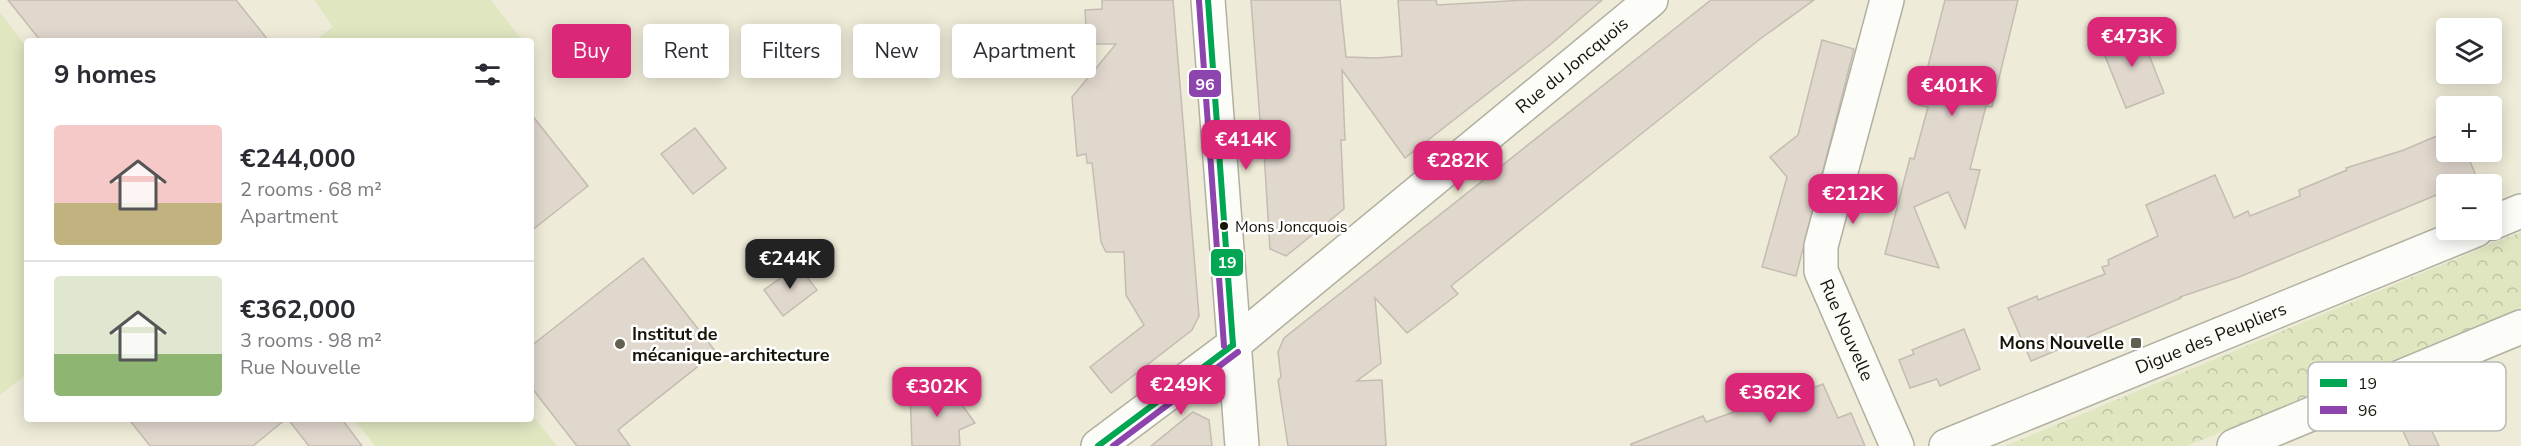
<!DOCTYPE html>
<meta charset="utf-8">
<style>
:root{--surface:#fff;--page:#f7f7f7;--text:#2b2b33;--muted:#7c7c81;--line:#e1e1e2;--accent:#db2777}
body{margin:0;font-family:"Nunito Sans",sans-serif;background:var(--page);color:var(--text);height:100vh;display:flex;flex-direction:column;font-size:22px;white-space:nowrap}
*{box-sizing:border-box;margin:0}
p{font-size:20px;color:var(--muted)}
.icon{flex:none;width:33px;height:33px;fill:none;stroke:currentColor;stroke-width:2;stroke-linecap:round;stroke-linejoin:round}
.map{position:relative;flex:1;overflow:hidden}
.sheet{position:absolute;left:24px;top:38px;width:510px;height:384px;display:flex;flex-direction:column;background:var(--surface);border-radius:6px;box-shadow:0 3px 15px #0003}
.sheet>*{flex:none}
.banner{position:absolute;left:552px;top:24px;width:570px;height:54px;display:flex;gap:12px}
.buttons{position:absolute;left:2436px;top:18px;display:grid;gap:12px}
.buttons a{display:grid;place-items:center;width:66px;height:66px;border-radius:6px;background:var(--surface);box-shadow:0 3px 15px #0003;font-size:30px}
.price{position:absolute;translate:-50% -51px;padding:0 14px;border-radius:12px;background:var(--accent);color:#fff;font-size:20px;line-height:39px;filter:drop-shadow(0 2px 3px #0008)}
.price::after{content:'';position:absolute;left:50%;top:36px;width:18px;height:14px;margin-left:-9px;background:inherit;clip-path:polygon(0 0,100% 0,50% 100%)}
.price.on{background:#222;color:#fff}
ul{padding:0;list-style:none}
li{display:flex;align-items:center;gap:18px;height:150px;padding:0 30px}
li+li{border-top:2px solid var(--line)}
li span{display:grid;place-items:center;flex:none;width:168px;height:120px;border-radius:6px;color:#555}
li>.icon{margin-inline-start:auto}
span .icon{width:72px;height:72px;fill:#fffc;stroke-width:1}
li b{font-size:26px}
h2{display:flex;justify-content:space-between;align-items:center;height:72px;padding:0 30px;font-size:26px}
.chip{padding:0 21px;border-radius:6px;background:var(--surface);box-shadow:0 3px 15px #0003;font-size:21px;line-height:54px}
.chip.on{background:var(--accent);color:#fff}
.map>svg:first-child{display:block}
</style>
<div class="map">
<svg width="2521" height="446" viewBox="0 0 2521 446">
<defs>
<pattern id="park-crowns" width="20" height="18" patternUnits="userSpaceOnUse" patternTransform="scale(1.5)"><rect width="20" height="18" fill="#e0e6c0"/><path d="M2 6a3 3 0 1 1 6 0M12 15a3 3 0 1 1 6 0" fill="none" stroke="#bfc4a4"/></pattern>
</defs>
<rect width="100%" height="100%" fill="#eeebd8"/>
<g fill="#e0e6c0">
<path d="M 314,0 L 491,0 L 522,40 L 315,40 L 333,27 Z"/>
<path d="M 0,12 L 27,48 L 27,374 L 0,395 Z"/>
<path d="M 531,413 L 557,446 L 375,446 L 354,419 L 531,418 Z"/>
</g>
<path fill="url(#park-crowns)" d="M 2521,232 L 2521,308 L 2187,446 L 2005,446 Z"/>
<g fill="#e0d7cd" stroke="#c4bcb2" stroke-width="1.5">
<path d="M 8,0 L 236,0 L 268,40 L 40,40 Z"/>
<path d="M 1102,0 L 1173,0 L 1199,316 L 1192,330 L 1111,393 L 1090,367 L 1144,325 L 1126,295 L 1124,252 L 1106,252 L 1101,242 L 1092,163 L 1087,163 L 1086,154 L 1077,156 L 1072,97 L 1116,44 L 1087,44 L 1085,10 L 1102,9 Z"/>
<path d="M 1251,0 L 1340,0 L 1346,57 L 1377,58 L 1402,56 L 1398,0 L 1436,0 L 1437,5 L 1526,0 L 1602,0 L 1551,44 L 1405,158 L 1342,70 L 1345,140 L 1341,140 L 1344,209 L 1286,256 L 1270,249 L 1262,120 L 1260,120 Z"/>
<path d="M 1711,0 L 1814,0 L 1760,39 L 1451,286 L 1458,294 L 1407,333 L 1375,298 L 1381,363 L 1357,381 L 1382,380 L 1386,446 L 1288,446 L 1278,380 L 1281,377 L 1278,352 L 1284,338 Z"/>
<path d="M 1945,0 L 2018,0 L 1992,107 L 1986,106 L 1970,169 L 1980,170 L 1965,228 L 1948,192 L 1914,207 L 1939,268 L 1885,254 L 1910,158 L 1914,159 L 1928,107 L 1918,105 Z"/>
<path d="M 2138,27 L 2164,93 L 2126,108 L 2103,51 L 2103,41 Z"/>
<path d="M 1822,40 L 1854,49 L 1796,276 L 1762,267 L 1787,177 L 1770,157 L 1798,135 Z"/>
<path d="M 531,114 L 588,186 L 531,231 Z"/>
<path d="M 695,128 L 726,168 L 693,194 L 661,154 Z"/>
<path d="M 2446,132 L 2446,152 L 2466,152 L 2477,178 L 2462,184 L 2446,184 L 2446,191 L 2239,277 L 2180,297 L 2181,298 L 2031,361 L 2008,308 L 2037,296 L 2038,300 L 2105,274 L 2102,267 L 2109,265 L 2108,260 L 2158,236 L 2146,205 L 2215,175 L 2234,218 L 2248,211 L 2250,216 L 2300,196 L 2299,190 L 2347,170 L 2346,168 L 2404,150 Z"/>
<path d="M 643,258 L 716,352 L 618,430 L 630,446 L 577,446 L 531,387 L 531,346 Z"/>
<path d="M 798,265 L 817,290 L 783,316 L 764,290 Z"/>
<path d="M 1964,329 L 1980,369 L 1940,386 L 1937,379 L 1910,388 L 1899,360 L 1914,354 L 1912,350 Z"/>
<path d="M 1809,379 L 1813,388 L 1823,384 L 1838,418 L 1851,413 L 1865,446 L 1631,446 L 1631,444 L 1703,416 L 1706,422 L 1775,397 L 1774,393 Z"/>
<path d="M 2457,384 L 2468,412 L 2430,427 L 2439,446 L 2410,446 L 2392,408 Z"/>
<path d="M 910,391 L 958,391 L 959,401 L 975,423 L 959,430 L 960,446 L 912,446 Z"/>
<path d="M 1193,412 L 1209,420 L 1212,446 L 1151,446 Z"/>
<path d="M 128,418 L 287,418 L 253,446 L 150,446 Z"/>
<path d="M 287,418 L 341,418 L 362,446 L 309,446 Z"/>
</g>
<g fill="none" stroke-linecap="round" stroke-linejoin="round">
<defs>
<g id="minor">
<path d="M 1208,0 L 1242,446"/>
<path id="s1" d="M 1887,0 L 1821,246 L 1821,271 L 1897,446"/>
<path d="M 2492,223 L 2521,211"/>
<path id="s2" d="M 1098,446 L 1233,345 L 1651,0"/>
<path id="s3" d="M 1946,446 L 2476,230"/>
<path d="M 2234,446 L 2521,327"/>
</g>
</defs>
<use href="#minor" stroke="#b2b0a1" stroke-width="36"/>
<use href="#minor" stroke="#fcfcf9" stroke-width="33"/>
<defs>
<g id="bus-1">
<path d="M 1208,0 L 1233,345"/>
<path d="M 1098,446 L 1233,345"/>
</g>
<g id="bus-2">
<path d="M 1199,1 L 1224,346"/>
<path d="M 1113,446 L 1238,352"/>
</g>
</defs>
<use href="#bus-1" stroke="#fff" stroke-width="10"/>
<use href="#bus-2" stroke="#fff" stroke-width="10"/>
<use href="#bus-1" stroke="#00a651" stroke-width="6"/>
<use href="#bus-2" stroke="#8e44ad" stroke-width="6"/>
</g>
<circle fill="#181509" stroke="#fff" stroke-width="2" cx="1224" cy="226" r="5"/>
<g fill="#636051" stroke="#fff" stroke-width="2">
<rect x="2130" y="337" width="12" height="12" rx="3"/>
<circle cx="620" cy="344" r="6"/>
</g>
<g text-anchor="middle" stroke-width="5" stroke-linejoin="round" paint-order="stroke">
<g font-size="16" fill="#181509" stroke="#fff" text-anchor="start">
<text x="1235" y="232">Mons Joncquois</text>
</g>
<g font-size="18" fill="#181509" stroke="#fff">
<text dy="6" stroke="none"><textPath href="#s2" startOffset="608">Rue du Joncquois</textPath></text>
<text dy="6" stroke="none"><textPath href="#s1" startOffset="344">Rue Nouvelle</textPath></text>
<text dy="6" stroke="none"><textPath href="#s3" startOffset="286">Digue des Peupliers</textPath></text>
</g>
<g font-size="18" font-weight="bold" fill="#181509" stroke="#fff" text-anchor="start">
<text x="632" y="340">Institut de<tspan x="632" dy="21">mécanique-architecture</tspan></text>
<text x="2124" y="349" text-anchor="end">Mons Nouvelle</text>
</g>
</g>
<rect x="2308" y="362" width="198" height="69" rx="9" fill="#fff" stroke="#bab9b5" stroke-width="1.5"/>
<rect x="2320" y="379" width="27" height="8" fill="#00a651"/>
<rect x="2320" y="406" width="27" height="8" fill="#8e44ad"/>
<g font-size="16" fill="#181509">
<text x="2358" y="389">19</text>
<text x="2358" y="416">96</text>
</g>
<g stroke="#fff" stroke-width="2">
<rect x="1188" y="69" width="34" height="29" rx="6" fill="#8e44ad"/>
<rect x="1210" y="248" width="34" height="29" rx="6" fill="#00a651"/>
</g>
<g font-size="16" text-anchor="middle" font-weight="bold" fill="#fff">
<text x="1205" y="90">96</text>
<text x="1227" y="268">19</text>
</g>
</svg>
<div class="buttons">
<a><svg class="icon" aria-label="layers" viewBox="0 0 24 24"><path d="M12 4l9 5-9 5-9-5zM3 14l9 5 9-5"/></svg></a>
<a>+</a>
<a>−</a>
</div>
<b class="price" style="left:2132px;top:68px">€473K</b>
<b class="price" style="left:1952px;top:117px">€401K</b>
<b class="price" style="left:1246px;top:171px">€414K</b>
<b class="price" style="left:1458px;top:192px">€282K</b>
<b class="price" style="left:1853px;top:225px">€212K</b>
<b class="price on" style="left:790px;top:290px">€244K</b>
<b class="price" style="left:1181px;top:416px">€249K</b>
<b class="price" style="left:937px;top:418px">€302K</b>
<b class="price" style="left:1770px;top:424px">€362K</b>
<div class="banner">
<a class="chip on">Buy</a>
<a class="chip">Rent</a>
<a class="chip">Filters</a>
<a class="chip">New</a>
<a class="chip">Apartment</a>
</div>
<section class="sheet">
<h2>9 homes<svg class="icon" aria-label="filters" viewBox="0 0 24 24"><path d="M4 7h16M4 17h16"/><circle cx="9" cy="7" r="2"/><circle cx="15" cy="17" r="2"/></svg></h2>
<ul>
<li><span style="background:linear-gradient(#f6c9c9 65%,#c2b280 0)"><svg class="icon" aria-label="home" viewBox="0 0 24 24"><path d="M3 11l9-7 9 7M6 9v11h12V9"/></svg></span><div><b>€244,000</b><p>2 rooms · 68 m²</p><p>Apartment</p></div></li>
<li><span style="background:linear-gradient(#dfe7d0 65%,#8fb573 0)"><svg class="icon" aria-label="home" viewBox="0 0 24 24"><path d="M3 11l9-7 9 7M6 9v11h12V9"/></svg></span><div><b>€362,000</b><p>3 rooms · 98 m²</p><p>Rue Nouvelle</p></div></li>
</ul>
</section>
</div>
